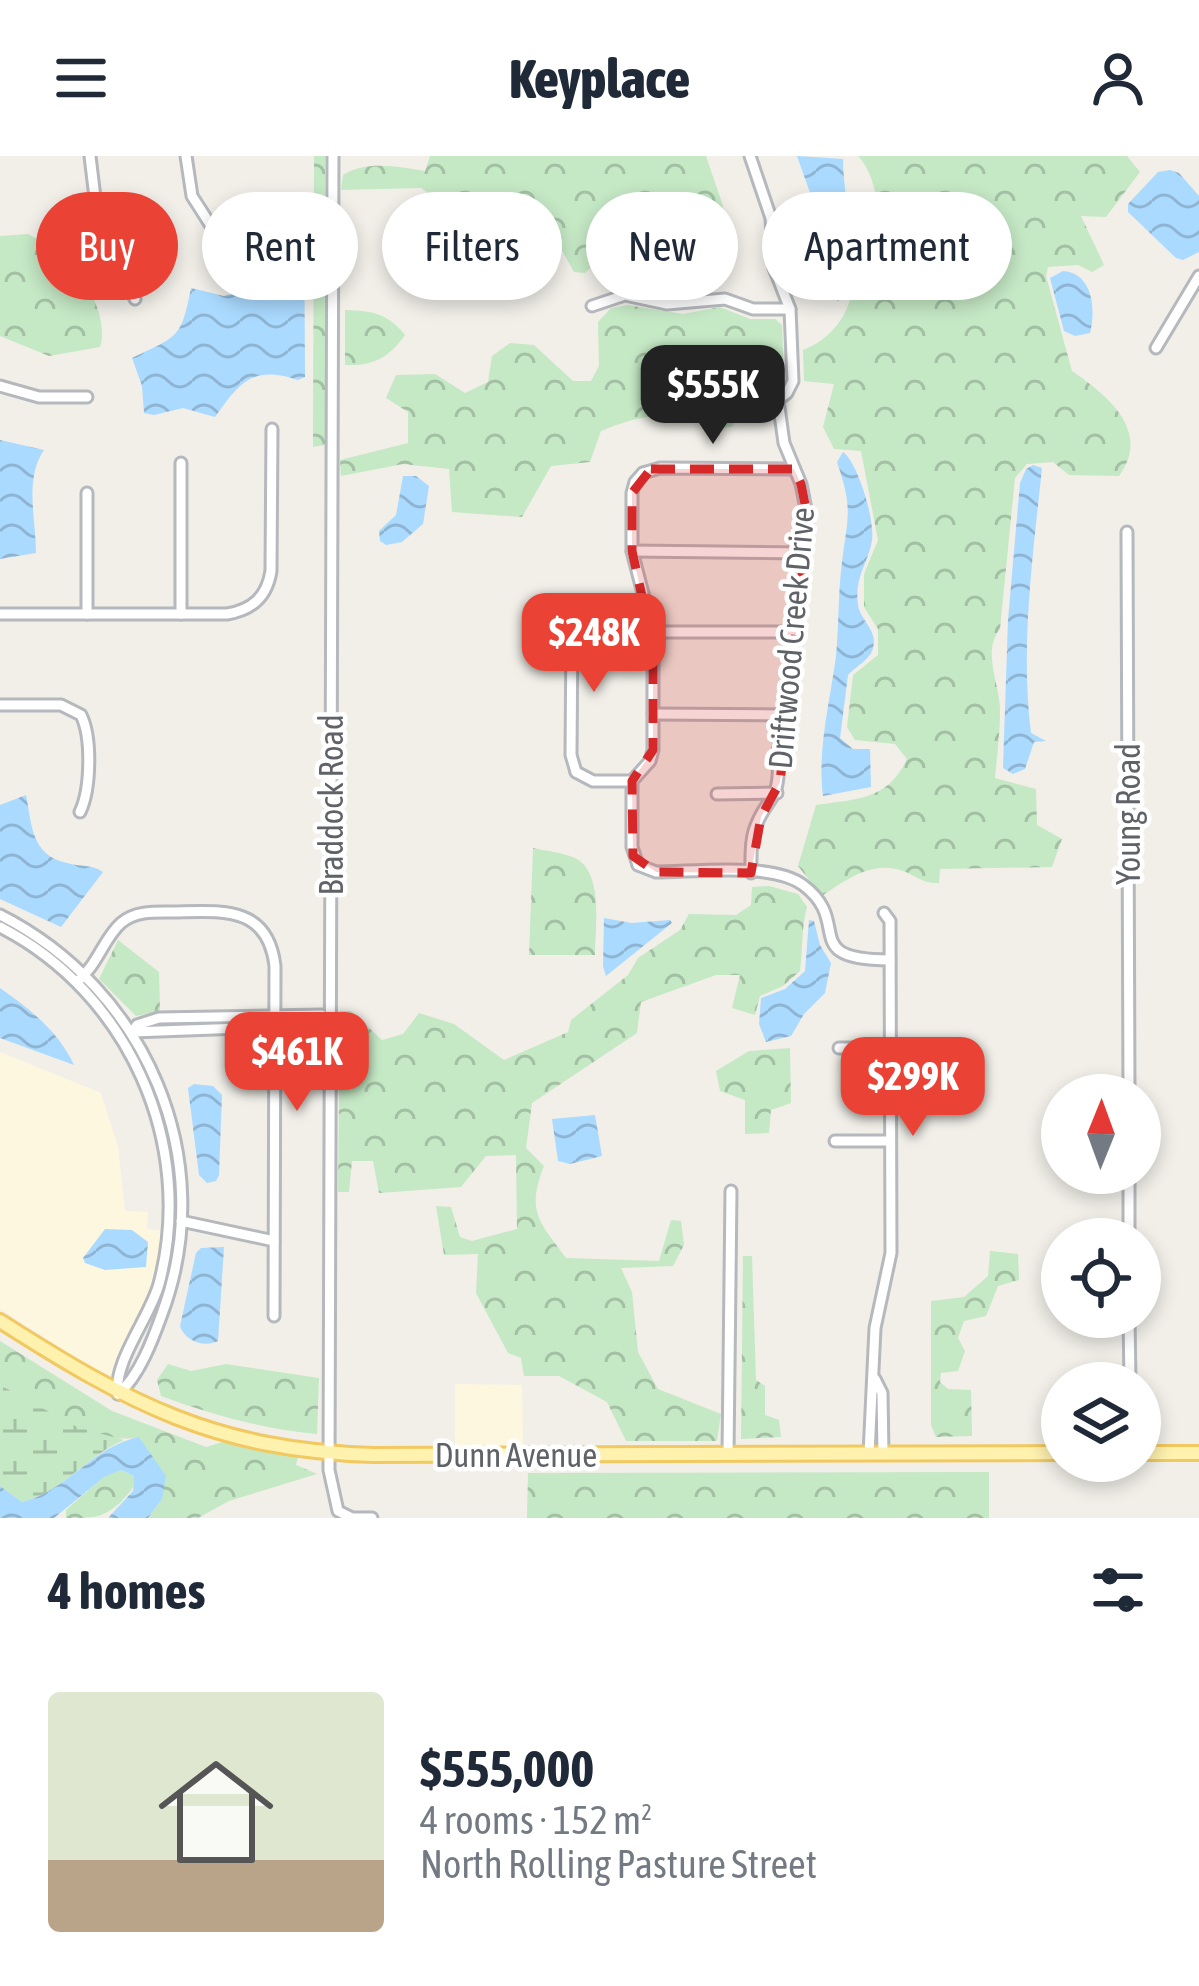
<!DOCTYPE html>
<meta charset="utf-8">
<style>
:root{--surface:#fff;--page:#f2f2f3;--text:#1f2937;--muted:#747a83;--line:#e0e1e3;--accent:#ea4335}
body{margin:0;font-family:"Asap Condensed",sans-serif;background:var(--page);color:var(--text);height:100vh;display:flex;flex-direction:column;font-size:45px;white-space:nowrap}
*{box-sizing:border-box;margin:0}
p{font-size:39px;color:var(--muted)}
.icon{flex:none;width:66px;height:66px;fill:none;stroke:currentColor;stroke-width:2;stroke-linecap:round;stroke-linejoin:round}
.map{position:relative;height:1362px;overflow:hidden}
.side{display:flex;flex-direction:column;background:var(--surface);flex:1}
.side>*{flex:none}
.hud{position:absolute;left:36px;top:36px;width:1128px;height:108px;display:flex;gap:24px}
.needle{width:78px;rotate:1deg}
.tools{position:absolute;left:1041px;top:918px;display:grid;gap:24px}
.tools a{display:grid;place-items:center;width:120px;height:120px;border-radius:50%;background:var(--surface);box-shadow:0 6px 18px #0003;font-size:60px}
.price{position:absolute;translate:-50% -102px;padding:0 27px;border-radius:24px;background:var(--accent);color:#fff;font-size:39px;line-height:78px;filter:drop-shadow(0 3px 6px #0008)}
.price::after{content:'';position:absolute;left:50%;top:72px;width:36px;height:27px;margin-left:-18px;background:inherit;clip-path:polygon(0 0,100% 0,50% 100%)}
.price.selected{background:#222;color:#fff}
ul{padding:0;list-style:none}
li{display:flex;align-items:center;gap:36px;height:300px;padding:0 48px}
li+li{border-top:3px solid var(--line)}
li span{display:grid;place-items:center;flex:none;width:336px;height:240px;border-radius:12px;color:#555}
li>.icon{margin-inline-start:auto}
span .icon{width:144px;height:144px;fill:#fffc;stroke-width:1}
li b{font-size:51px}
h2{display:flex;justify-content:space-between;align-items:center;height:144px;padding:0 48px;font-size:51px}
.tag{padding:0 42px;border-radius:54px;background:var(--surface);box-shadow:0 6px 18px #0003;font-size:42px;line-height:108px}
.tag.selected{background:var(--accent);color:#fff}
header{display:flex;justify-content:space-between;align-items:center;height:156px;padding:0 48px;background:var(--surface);font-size:54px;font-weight:800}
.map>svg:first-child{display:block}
</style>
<header><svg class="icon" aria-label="menu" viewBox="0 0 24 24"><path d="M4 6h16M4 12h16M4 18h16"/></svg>Keyplace<svg class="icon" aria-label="person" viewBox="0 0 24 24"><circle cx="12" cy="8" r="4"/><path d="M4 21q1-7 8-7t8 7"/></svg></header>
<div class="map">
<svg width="1199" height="1362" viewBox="0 0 1199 1362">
<defs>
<pattern id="forest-crowns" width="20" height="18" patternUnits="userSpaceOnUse" patternTransform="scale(3)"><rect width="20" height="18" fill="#c5e8c5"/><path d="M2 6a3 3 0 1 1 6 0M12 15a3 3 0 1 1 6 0" fill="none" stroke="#a3c0a4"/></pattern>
<pattern id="wetland-marsh" width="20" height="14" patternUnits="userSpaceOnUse" patternTransform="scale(3)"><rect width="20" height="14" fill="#c5e8c5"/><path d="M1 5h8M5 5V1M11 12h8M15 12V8" fill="none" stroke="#a3c0a4"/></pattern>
<pattern id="water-waves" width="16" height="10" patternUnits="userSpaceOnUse" patternTransform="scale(3)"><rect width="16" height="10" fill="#aadaff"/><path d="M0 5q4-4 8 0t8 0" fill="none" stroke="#8eb4d2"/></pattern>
</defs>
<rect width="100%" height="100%" fill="#f1efe8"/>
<g fill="#fef7e0">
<path d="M 0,896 L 101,937 L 118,991 L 125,1055 L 148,1056 L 147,1073 L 165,1075 L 145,1155 L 111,1225 L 0,1153 Z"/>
<path d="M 455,1228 L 522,1229 L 523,1294 L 455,1295 Z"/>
</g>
<g fill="url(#forest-crowns)">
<path d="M 314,0 L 325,0 L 325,289 L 313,291 Z"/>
<path d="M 430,0 L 706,0 L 723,50 L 732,100 L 670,105 L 652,98 L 607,97 L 585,117 L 574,116 L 561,93 L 538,105 L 482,102 L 463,82 L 460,68 L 436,64 L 431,39 L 421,32 L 341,34 L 343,19 C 367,4 398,11 425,15 Z"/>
<path d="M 858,0 L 1127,0 L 1140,16 L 1106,61 L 1081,60 L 1104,109 L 1092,116 L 1078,109 L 1048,111 L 1046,120 L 1072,215 C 1107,239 1152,275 1119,320 L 1069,319 L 1053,306 L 1027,308 L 1015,322 L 1000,473 C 981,496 1001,530 1000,556 C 1000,578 997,600 995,622 L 1036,633 L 1037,669 L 1062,683 L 1052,711 L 940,713 L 939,727 C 923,728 917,720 903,715 C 872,704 846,724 822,740 L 798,710 L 816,649 C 858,643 888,644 907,603 L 895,588 L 855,584 L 847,571 L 853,519 L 878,499 L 878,473 L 864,451 L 864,418 L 878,384 L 861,295 L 834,293 L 823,271 L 834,228 L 804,225 L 803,194 C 842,179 855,144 858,104 L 878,102 C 884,74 878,20 858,0 Z"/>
<path d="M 28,78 C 40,85 59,93 69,104 C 87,125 109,163 100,191 L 49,200 L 0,180 L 0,80 Z"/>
<path d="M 627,149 L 683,158 L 720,151 L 750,163 L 775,163 L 782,169 L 784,218 L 766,240 L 744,246 L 732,271 C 707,272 708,267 686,262 C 657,255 628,264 601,275 L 590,306 L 551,310 L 522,361 L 452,356 L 449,313 L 403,308 L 341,320 L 340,304 L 408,287 L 408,256 L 386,242 L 396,219 L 435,218 L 465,237 L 488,226 L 492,200 L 510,187 L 534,189 L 573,225 L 591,225 L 599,210 L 598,166 L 611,152 Z"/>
<path d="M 345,154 C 373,155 387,157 405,179 C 389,202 373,210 345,209 Z"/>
<path d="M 533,692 C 546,695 569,697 580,705 C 603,723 595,774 595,799 L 529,799 Z"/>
<path d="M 769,730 L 798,738 L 807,751 C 801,773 803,793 800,815 L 783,830 L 760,840 L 755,859 L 732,852 L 740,819 L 716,819 L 641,846 L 637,877 L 532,947 L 526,992 L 544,1010 C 526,1056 539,1065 566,1102 L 659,1105 L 671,1064 L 681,1065 L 684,1089 L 673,1110 L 621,1112 L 632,1136 L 638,1196 L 658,1233 L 721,1258 L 717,1285 L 626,1285 L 607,1246 L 559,1220 L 524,1220 L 521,1202 L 508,1197 L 476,1137 L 478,1098 L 444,1099 L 436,1050 L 451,1051 L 460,1081 L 472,1085 L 517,1073 L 516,999 L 486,1000 L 461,1031 L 379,1037 L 373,1005 L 352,1005 L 349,1036 L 338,1036 L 340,855 L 351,855 L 382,884 L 403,878 L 419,857 L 454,868 L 504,904 L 568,876 L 571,864 L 628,819 L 638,802 L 680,774 L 689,758 L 736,759 L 751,749 L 752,731 Z"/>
<path d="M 118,784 L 159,816 L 160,855 L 136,860 L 99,823 Z"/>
<path d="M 790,892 L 791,947 L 771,954 L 769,977 L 745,978 L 745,944 L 720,935 L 716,915 L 749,895 Z"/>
<path d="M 990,1095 L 1018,1098 L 1019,1124 L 998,1130 L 986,1160 L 964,1165 L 958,1182 L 965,1195 L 958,1215 L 941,1217 L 940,1226 L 948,1233 L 971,1234 L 972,1280 L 936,1281 L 931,1269 L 931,1145 L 964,1141 L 988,1120 Z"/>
<path d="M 743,1100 L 752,1100 L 756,1224 L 765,1230 L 765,1259 L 779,1264 L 781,1281 L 741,1283 Z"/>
<path d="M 0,1185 L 112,1255 L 206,1291 L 226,1285 L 298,1300 L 296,1309 L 317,1318 L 229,1345 L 198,1362 L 148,1362 L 162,1343 L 150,1299 L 139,1281 C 91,1291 40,1251 0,1229 Z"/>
<path d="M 168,1208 L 191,1215 L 226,1208 L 319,1222 L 317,1278 C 262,1273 213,1259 161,1240 L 157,1224 Z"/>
<path d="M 121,1314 L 134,1320 C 134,1335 130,1335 121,1346 C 102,1362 96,1362 66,1362 L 66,1354 L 103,1321 Z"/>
<path d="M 989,1316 L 989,1362 L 527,1362 L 528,1317 Z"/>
</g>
<path fill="url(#wetland-marsh)" d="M 0,1229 L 77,1271 L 124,1284 C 86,1300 63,1336 22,1346 L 0,1330 Z"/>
<g fill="url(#water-waves)">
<path d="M 797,0 L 843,3 C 843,46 863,108 838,146 L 818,102 L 813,45 Z"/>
<path d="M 1170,14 L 1179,17 L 1199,40 L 1199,96 L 1183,104 L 1176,102 L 1128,56 L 1128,48 L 1158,16 Z"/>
<path d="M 304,39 L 305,221 L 298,224 C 252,209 240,226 215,261 L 183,252 L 154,259 L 144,257 L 142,230 L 132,202 C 178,180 181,183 191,132 L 224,140 L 245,134 L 260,120 L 270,103 L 275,80 L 264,43 Z"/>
<path d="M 1063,115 C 1093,117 1096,154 1090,177 L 1075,180 L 1064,175 L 1050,122 Z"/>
<path d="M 0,284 L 44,294 C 24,323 36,363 36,397 L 0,403 Z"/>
<path d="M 843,296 C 858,307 875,364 872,384 C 869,406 854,420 858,449 C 860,464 878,474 873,492 C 871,503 855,511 848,519 L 840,582 L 853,593 L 870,593 L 871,631 L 823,640 C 817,593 830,547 836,500 C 839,469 838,437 842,406 C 848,358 853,353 837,306 Z"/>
<path d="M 1033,309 L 1042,312 C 1033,399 1020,490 1031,577 L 1046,585 L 1034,586 L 1025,613 L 1013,618 L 1003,612 L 1008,464 L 1020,327 L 1026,313 Z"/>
<path d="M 403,320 L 416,320 L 429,330 L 423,368 L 402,386 L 386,389 L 380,385 L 379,375 L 396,359 Z"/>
<path d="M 26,639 C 32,667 30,699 67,707 C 80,711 92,708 103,716 L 61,771 L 0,743 L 0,649 Z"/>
<path d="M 604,762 L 632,767 L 670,764 L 672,767 L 606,820 L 603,810 Z"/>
<path d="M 809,764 L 814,765 L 820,789 L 831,807 L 825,837 L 804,858 L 791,880 L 766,886 L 759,868 L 761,842 L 785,833 L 805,815 Z"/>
<path d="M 0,832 C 30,853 58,875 74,909 L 0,882 Z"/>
<path d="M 194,928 L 213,930 L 222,939 L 219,1019 L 216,1025 L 207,1027 L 199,1019 L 188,932 Z"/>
<path d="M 595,959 L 602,1000 L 570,1008 L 558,1005 L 552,963 Z"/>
<path d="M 105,1073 L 132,1074 L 148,1086 L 146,1111 L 105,1114 L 85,1107 L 83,1102 Z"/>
<path d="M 224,1091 L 218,1185 C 204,1192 185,1185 180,1170 L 196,1097 L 201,1092 Z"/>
<path d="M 139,1281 L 166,1320 L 162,1343 L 148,1362 L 108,1362 L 133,1335 L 134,1320 L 121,1314 L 104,1321 L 54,1362 L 0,1362 L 0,1330 L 22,1346 C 68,1335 91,1291 139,1281 Z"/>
</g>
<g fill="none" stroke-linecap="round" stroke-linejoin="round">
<defs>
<g id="minor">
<path d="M 90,0 L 96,50 L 135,143"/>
<path d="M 186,0 L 192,40 L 222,87"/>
<path d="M 333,0 L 329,1314 L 338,1355 L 352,1362 L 372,1362"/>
<path d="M 750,0 L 771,62 L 774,112 L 790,153 L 793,225 L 787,237 L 778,244 L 784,287 L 801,328 L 808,363 L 778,599 C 781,650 766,638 754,675 C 750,688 751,703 751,717"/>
<path d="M 592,150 L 625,139 L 667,148 L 725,143 L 753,153 L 790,153"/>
<path d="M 1156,192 L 1199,120"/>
<path d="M 0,230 L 39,241 L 87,241"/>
<path d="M 643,317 L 660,312 L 794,313"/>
<path d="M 1127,376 L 1129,939"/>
<path d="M 632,395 L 801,397"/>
<path d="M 0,458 L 227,458 C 252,454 267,441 271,415 L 272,273"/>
<path d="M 87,458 L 87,337"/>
<path d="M 181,458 L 181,307"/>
<path d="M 572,473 L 571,599 L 576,616"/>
<path d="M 653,476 L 795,476"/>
<path d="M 0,549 L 61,549 L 81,559 C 92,581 91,633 80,656"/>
<path d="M 653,558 L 784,559"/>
<path d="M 576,616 L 593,625 L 632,625"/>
<path d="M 717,638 L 777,637"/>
<path d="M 638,709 L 632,691 L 632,625 L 650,605 L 653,594 L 653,476 L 632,395 L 632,337 L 635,326 L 643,317"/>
<path d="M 638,709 L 656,716 C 695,716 772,706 803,729 C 854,767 797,804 890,804"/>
<path d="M 0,759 C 146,833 220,1003 162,1158 C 153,1183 139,1221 118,1238"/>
<path d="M 0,771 C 129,837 196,988 159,1128 C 150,1161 113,1206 118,1238"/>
<path d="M 77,826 C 98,808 104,782 121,767 C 136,754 157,756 175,756 C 223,755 268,750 275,810 L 274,1160"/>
<path d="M 132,876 L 137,869 L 159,862 L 322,859 L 330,864"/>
<path d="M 132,876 L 321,869 L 330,864"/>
<path d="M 839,892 L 890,892"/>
<path d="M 835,985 L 890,985"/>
<path d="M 181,1065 L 274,1085"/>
<path d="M 1129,1083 L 1129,1017"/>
<path d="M 1129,1161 L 1130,1227"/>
<path d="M 875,1223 L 882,1237 L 883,1298"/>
<path d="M 869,1298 L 875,1172 L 891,1097 L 890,765 L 884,757"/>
<path d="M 728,1299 L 731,1035"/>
</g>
<g id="major">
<path d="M 0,1165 C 130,1248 215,1294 373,1299 L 1062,1297"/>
<path d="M 1140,1297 L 1199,1297"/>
</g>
</defs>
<use href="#minor" stroke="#b5b8bc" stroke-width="15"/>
<use href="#major" stroke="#f2c960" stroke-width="18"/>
<use href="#minor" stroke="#fff" stroke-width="9"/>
<use href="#major" stroke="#fff2af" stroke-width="12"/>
</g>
<path fill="#d62828" fill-opacity="0.2" stroke="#d62828" stroke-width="9" stroke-dasharray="24 15" stroke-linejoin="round" d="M 651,313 L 794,313 L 801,328 L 808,363 L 780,626 L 761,661 L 751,717 L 656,716 L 633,700 L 632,625 L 653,594 L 653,490 L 632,395 L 632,337 Z"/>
<g text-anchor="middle" stroke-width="9" stroke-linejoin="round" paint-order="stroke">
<g font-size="33" fill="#5f6368" stroke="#fff">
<text transform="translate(791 482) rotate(-85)" y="12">Driftwood Creek Drive</text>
<text transform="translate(331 649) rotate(-90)" y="12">Braddock Road</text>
<text transform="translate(1128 658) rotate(-90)" y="12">Young Road</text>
<text x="516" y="1311">Dunn Avenue</text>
</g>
</g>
</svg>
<div class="tools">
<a><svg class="needle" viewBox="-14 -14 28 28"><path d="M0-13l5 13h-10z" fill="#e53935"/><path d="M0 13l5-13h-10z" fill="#747a83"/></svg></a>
<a><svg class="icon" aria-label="locate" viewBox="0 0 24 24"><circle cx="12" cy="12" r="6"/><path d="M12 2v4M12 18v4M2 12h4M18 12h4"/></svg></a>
<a><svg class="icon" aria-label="layers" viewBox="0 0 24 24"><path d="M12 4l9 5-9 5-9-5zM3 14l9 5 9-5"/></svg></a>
</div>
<b class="price selected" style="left:713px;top:291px">$555K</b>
<b class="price" style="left:594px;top:539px">$248K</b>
<b class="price" style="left:297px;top:958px">$461K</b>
<b class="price" style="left:913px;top:983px">$299K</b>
<div class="hud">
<a class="tag selected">Buy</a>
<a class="tag">Rent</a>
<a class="tag">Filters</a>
<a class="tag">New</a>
<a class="tag">Apartment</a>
</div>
</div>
<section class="side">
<h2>4 homes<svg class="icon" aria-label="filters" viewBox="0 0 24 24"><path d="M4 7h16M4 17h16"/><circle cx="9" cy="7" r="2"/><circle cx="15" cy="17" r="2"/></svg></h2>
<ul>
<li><span style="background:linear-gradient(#dfe7d0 70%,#b9a48a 0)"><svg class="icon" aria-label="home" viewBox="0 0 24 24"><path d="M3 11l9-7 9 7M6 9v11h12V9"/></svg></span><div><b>$555,000</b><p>4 rooms · 152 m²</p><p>North Rolling Pasture Street</p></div></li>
</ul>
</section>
